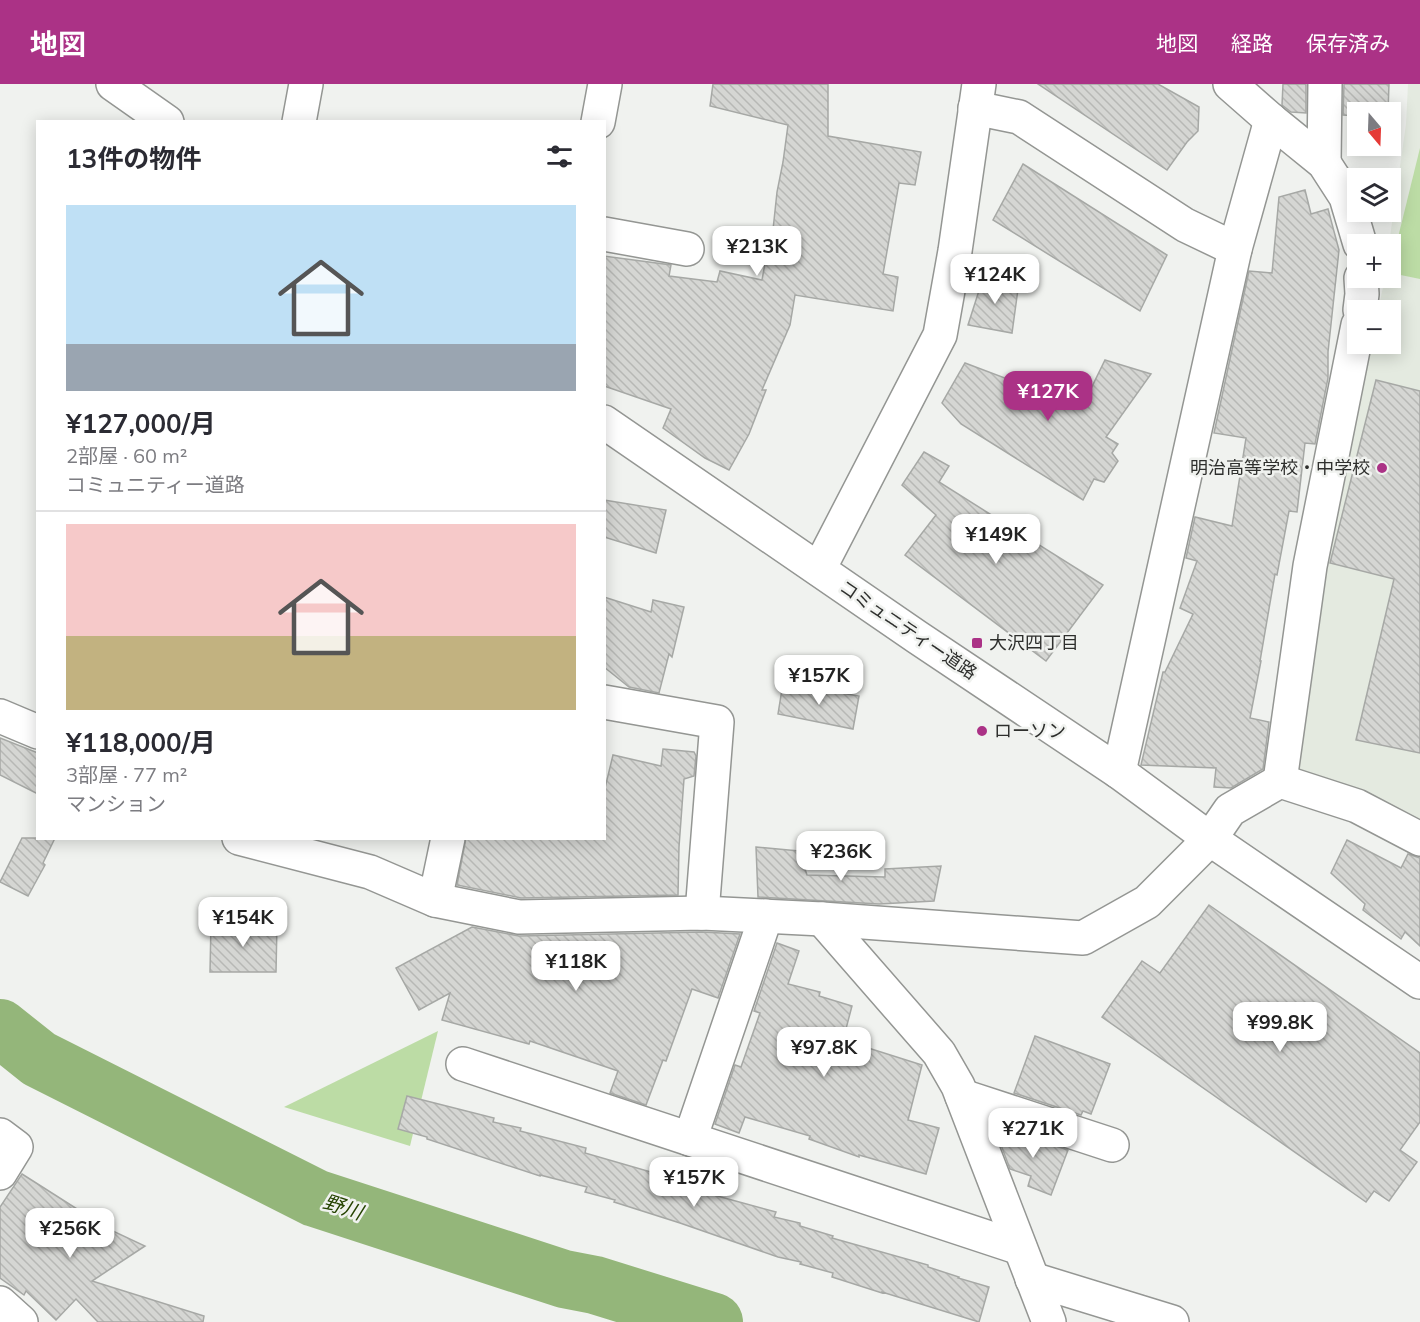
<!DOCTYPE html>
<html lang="ja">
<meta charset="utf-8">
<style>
:root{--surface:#fff;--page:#f7f7f7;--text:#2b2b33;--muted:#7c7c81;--line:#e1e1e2;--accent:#ab3286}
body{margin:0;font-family:Mulish,"Noto Sans JP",sans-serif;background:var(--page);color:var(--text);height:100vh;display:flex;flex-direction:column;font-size:22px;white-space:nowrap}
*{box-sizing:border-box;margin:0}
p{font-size:20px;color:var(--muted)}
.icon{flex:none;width:33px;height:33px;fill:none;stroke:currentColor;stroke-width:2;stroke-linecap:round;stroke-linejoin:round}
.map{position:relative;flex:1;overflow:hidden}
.sheet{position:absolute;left:36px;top:36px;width:570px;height:720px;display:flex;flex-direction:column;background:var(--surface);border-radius:0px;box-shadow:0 3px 15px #0003}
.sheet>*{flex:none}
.needle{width:39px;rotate:161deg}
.fabs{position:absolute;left:1347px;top:18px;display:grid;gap:12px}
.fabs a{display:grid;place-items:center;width:54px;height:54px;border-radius:0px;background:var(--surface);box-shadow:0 3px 15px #0003;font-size:30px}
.price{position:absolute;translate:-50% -51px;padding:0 14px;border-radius:12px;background:#fff;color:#222;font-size:20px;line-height:39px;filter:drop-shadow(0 2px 3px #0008)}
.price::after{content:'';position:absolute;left:50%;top:36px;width:18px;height:14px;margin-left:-9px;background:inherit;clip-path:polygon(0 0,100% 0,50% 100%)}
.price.on{background:var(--accent);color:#fff}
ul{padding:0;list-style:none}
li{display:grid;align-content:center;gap:12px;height:318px;padding:0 30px}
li+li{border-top:2px solid var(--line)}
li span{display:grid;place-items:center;height:186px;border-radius:0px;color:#555}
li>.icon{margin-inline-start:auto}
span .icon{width:108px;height:108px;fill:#fffc;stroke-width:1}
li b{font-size:26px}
h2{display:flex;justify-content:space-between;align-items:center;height:72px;padding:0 30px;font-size:26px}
header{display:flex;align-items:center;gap:36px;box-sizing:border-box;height:84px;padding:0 30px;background:var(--accent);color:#fff}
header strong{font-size:28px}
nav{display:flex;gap:33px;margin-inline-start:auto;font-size:21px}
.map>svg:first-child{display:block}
</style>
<header>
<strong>地図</strong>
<nav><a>地図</a><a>経路</a><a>保存済み</a></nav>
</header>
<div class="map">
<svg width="1420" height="1238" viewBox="0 0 1420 1238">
<defs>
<pattern id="building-back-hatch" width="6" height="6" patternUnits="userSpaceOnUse" patternTransform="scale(1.5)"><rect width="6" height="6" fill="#d5d6d3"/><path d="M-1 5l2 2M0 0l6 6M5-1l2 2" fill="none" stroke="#b7b8b5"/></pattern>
</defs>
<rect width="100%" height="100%" fill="#f0f2ef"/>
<path fill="#e4eae0" d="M 1408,0 L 1420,0 L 1420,740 L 1294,686 L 1321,495 L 1371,260 L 1390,260 L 1390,226 L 1378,226 L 1385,194 L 1390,194 L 1389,160 L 1406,40 Z"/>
<g fill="#bcdca5">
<path d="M 1420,64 L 1420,195 L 1391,189 L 1390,186 Z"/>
<path d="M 438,947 L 410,1062 L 284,1023 Z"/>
</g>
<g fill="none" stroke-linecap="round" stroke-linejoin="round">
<path stroke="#94b67a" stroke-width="58" d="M 0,944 L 39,975 L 315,1114 L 564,1195 L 595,1201 L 714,1238"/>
</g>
<g fill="url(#building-back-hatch)" stroke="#a6a8a5" stroke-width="1.5">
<path d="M 713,0 L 828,0 L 828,52 L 921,68 L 915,101 L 899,99 L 883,190 L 898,193 L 893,227 L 795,211 L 790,241 L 762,306 L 766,306 L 749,350 L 729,386 L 705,374 L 663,344 L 671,325 L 604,302 L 604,172 L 671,181 L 669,192 L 717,198 L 720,187 L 762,196 L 766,174 L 770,174 L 777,108 L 783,78 L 788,41 L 710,22 Z"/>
<path d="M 1038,0 L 1158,0 L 1199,23 L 1198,47 L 1187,58 L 1167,86 Z"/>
<path d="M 1283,0 L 1306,0 L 1306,29 L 1291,28 L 1282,21 Z"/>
<path d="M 1344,0 L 1389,0 L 1388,28 L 1358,28 L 1358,32 L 1343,31 Z"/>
<path d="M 1023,80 L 1167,171 L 1140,227 L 993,136 Z"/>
<path d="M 1305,106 L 1311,130 L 1328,125 L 1339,166 L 1328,268 L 1328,294 L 1315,360 L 1305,359 L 1297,428 L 1289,427 L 1277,491 L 1275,490 L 1260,577 L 1261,577 L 1250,634 L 1269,638 L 1263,685 L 1231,704 L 1214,703 L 1216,684 L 1141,681 L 1163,588 L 1165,588 L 1193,530 L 1180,524 L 1197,477 L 1186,474 L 1195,433 L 1232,442 L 1246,354 L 1214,349 L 1249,187 L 1272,189 L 1279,113 Z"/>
<path d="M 983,194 L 1019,198 L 1012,249 L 968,241 Z"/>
<path d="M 1105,276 L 1151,290 L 1106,353 L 1118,360 L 1112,369 L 1118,377 L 1104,398 L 1094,395 L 1083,416 L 961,340 L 942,319 L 965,279 L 1082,323 Z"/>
<path d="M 1376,296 L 1420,307 L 1420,669 L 1356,656 L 1394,495 L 1330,479 Z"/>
<path d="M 924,368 L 949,382 L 939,398 L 1103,501 L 1046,577 L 905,471 L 936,431 L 902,401 Z"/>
<path d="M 604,416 L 666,426 L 656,469 L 604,453 Z"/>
<path d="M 604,513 L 651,528 L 653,516 L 684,523 L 672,573 L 669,570 L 659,609 L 629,603 L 604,583 Z"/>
<path d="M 783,599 L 859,612 L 853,645 L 778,630 Z"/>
<path d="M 0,654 L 38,669 L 38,710 L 0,691 Z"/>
<path d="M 663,665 L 694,668 L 696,672 L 694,692 L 684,695 L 679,763 L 678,811 L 521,814 L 457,801 L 466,754 L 604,754 L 604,708 L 613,671 L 661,682 Z"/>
<path d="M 22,754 L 55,754 L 43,779 L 45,781 L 28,812 L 0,798 Z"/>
<path d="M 1347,756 L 1401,784 L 1408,770 L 1420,774 L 1420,862 L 1405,848 L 1401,855 L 1363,826 L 1365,820 L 1331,789 Z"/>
<path d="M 756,763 L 799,767 L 807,791 L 885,793 L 885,785 L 941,782 L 934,817 L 879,820 L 758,813 Z"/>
<path d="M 1209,821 L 1420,969 L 1420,1038 L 1400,1066 L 1417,1078 L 1389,1117 L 1374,1107 L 1366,1118 L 1102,933 L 1142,877 L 1160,889 Z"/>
<path d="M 211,839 L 277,840 L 276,888 L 210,888 Z"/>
<path d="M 472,843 L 519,852 L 702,848 L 740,850 L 718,914 L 692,905 L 666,977 L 663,976 L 646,1021 L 610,1009 L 618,987 L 530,957 L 529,960 L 442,936 L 450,909 L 419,926 L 396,884 Z"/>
<path d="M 777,859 L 799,867 L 788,900 L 820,908 L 819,912 L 852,922 L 843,956 L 922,981 L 908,1036 L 939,1044 L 926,1090 L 859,1071 L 859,1073 L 809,1055 L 810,1052 L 745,1033 L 739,1049 L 715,1040 L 735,981 L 741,983 L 760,929 L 754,927 Z"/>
<path d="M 1035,952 L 1110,980 L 1091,1030 L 1083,1027 L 1081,1031 L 1014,1009 Z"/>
<path d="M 407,1012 L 494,1034 L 493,1038 L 521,1044 L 520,1047 L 586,1064 L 585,1069 L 682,1097 L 681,1101 L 710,1110 L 776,1128 L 774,1133 L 800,1139 L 800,1142 L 833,1152 L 832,1154 L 928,1181 L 928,1183 L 959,1193 L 958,1194 L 989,1203 L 979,1238 L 882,1208 L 882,1209 L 832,1193 L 833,1189 L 800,1180 L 801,1178 L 778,1173 L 680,1139 L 614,1118 L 615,1116 L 585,1108 L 587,1103 L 540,1091 L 540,1092 L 427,1055 L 427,1053 L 398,1045 Z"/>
<path d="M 1001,1044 L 1068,1066 L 1051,1111 L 1028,1102 L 1031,1092 L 1010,1085 L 998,1053 Z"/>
<path d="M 22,1090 L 85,1130 L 83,1133 L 145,1162 L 92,1197 L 204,1232 L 203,1238 L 98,1238 L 76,1215 L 56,1236 L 26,1207 L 24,1211 L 0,1194 L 0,1123 Z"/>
</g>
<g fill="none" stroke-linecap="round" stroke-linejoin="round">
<defs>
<g id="minor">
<path d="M 113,0 L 167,38"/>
<path d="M 1230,0 L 1271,36 L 1324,79 L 1346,113 L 1360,160"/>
<path d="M 975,24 L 1019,33 L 1185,141 L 1235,165"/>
<path d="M 299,38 L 306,0"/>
<path d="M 598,38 L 605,0"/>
<path d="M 1324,79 L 1325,0"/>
<path d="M 604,150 L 687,165"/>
<path d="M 1360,226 L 1362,210 L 1361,194"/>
<path d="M 604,338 L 917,553 L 1119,688 L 1210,755 L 1420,898"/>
<path d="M 819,485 L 940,251 L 955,167 L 979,0"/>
<path d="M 604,618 L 717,638 L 702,829"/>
<path d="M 0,632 L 38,648"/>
<path d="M 1119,688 L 1235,165 L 1271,36"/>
<path d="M 1280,697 L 1310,482 L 1358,241"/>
<path d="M 239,754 L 370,788 L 435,816 L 519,833 L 702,829 L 822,835 L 1083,854 L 1147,818 L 1210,755 L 1230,726 L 1280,697 L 1357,722 L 1420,755"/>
<path d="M 435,816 L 448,754"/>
<path d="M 822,835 L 939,969 L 958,1002 L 1049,1238"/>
<path d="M 463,980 L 1020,1164"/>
<path d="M 962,1012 L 1112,1061"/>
<path d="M 0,1051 L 16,1063 L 0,1089"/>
<path d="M 690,1055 L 766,832"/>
<path d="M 1032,1195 L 1172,1238"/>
<path d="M 0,1219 L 21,1238"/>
</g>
</defs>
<use href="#minor" stroke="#949693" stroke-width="36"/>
<use href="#minor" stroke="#fff" stroke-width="33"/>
</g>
<g fill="#ab3286" stroke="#f0f2ef" stroke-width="2">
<circle cx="1382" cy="384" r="6"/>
<rect x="971" y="553" width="12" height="12" rx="3"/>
<circle cx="982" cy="647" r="6"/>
</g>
<g text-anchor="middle" stroke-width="5" stroke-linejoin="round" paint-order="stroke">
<g font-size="18" fill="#2e2f2d" stroke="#f0f2ef" text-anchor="start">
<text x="1370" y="390" text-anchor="end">明治高等学校・中学校</text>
<text x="989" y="565">大沢四丁目</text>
<text x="994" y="653">ローソン</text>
</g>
<g font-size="18" fill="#2e2f2d" stroke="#f0f2ef">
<text transform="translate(908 546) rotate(34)" y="6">コミュニティー道路</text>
</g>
<g font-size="20" font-style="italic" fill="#254300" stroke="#f0f2ef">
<text transform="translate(343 1123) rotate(18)" y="7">野川</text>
</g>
</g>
</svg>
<div class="fabs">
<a><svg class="needle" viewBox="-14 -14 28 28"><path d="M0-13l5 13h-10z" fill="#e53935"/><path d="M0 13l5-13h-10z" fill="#7c7c81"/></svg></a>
<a><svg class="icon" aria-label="layers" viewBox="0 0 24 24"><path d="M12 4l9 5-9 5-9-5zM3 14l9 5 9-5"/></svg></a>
<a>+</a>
<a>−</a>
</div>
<b class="price" style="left:757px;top:193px">¥213K</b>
<b class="price" style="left:995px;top:221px">¥124K</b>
<b class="price on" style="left:1048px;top:338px">¥127K</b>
<b class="price" style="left:996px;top:481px">¥149K</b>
<b class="price" style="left:819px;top:622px">¥157K</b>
<b class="price" style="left:841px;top:798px">¥236K</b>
<b class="price" style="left:243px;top:864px">¥154K</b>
<b class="price" style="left:576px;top:908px">¥118K</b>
<b class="price" style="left:1280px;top:969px">¥99.8K</b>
<b class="price" style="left:824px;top:994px">¥97.8K</b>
<b class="price" style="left:1033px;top:1075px">¥271K</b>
<b class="price" style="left:694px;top:1124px">¥157K</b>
<b class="price" style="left:70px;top:1175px">¥256K</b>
<section class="sheet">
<h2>13件の物件<svg class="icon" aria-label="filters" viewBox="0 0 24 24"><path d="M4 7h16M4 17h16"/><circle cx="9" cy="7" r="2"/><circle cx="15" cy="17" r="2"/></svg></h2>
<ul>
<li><span style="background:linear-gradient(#bfe0f5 75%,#9aa5b1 0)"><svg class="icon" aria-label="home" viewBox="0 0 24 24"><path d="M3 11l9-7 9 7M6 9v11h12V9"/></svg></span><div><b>¥127,000/月</b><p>2部屋 · 60 m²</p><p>コミュニティー道路</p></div></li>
<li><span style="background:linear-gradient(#f6c9c9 60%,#c2b280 0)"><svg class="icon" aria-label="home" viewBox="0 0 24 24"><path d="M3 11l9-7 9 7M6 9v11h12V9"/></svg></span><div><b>¥118,000/月</b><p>3部屋 · 77 m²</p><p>マンション</p></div></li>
</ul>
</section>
</div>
